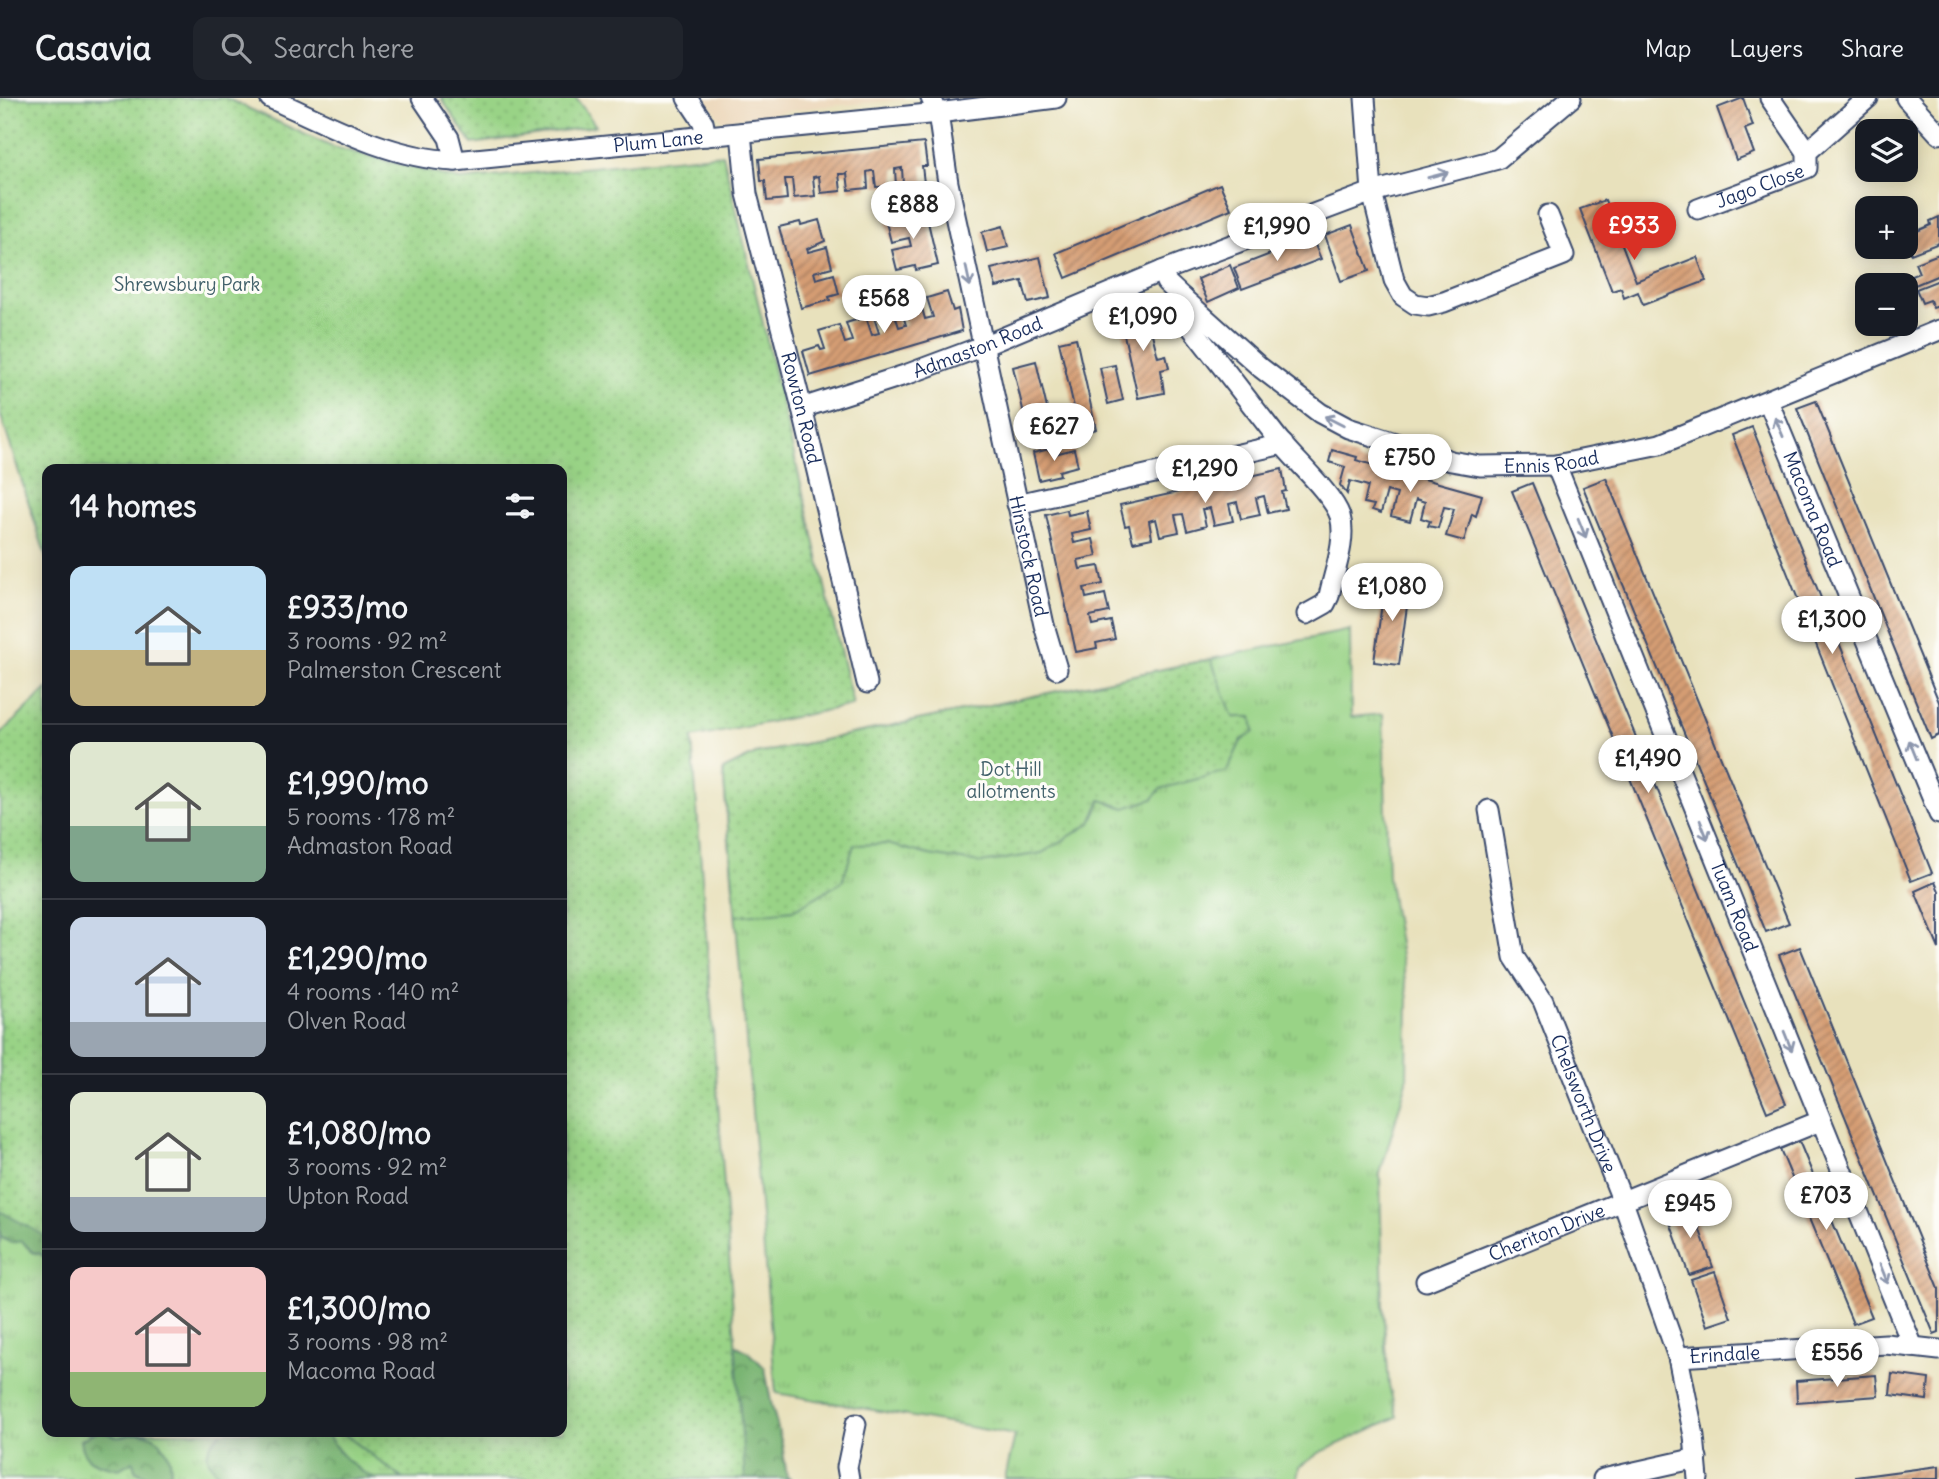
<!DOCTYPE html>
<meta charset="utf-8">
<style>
:root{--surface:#171b24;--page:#20242c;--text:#f1f3f6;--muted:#9ea1a6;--line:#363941;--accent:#d93025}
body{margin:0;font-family:Delius,sans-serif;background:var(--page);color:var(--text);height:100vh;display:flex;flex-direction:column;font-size:26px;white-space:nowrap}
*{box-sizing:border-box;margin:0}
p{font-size:23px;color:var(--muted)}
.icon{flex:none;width:38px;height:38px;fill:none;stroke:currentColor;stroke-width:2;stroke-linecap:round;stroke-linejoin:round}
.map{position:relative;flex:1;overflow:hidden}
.side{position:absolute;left:42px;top:366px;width:525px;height:973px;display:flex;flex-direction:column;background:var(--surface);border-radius:14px;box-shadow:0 4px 18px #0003}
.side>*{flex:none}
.controls{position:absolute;left:1855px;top:21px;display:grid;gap:14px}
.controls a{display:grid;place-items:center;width:63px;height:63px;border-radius:14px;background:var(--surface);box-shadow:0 4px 18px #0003;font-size:35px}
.price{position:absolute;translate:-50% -60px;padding:0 16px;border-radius:24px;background:#fff;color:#222;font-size:23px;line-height:46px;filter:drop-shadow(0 2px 4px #0008)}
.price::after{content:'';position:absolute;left:50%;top:42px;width:21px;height:16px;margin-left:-10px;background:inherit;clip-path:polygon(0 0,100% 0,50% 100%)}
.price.active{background:var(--accent);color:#fff}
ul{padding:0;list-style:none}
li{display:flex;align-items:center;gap:21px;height:175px;padding:0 28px}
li+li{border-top:2px solid var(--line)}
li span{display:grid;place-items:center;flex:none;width:196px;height:140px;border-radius:14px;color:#555}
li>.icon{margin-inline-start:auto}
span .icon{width:84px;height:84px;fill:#fffc;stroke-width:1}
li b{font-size:30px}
h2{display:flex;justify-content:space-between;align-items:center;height:84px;padding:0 28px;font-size:30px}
header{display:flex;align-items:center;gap:42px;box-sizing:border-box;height:98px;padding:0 35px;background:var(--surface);border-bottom:2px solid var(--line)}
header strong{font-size:33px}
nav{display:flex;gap:38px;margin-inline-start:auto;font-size:24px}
.search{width:490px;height:63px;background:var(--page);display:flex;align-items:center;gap:18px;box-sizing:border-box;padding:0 24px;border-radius:14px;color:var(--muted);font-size:26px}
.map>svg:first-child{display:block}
</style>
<header>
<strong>Casavia</strong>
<div class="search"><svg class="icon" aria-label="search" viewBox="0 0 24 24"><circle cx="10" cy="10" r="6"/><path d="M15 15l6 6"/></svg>Search here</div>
<nav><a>Map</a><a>Layers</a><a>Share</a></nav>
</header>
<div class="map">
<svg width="1939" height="1381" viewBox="0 0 1939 1381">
<defs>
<pattern id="grass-tufts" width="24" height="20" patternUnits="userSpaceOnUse" patternTransform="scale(1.75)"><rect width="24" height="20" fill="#99d386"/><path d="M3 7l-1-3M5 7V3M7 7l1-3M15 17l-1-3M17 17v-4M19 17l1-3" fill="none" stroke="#83b576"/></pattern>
<pattern id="forest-crowns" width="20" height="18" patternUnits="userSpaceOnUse" patternTransform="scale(1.75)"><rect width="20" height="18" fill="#7ab573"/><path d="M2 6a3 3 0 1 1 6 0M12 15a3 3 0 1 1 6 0" fill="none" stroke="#639462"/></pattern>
<pattern id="park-dots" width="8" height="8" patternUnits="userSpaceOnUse" patternTransform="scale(1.75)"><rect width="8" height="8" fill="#99d386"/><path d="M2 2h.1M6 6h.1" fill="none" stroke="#83b576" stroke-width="1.8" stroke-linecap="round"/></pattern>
<pattern id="building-hatch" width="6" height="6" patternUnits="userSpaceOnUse" patternTransform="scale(1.75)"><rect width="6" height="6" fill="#d59d73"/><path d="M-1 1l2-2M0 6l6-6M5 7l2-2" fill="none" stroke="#ac8062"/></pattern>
</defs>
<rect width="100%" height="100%" fill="#fdfcf7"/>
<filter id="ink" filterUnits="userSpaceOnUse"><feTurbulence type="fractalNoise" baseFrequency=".0143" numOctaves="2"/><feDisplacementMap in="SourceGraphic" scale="14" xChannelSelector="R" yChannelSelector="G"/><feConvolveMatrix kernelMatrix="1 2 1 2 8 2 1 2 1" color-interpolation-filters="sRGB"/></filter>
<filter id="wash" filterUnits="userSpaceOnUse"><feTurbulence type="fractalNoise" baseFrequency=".00686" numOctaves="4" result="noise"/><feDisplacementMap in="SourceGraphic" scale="28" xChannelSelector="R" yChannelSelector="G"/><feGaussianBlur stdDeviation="1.57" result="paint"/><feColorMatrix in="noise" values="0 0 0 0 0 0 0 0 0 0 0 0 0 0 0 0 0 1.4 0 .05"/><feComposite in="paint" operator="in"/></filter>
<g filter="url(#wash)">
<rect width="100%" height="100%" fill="#e8e1bc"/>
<path fill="#ecd7ba" d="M 706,0 L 905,0 L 904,2 L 818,9 L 722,23 Z"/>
<g fill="url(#grass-tufts)" stroke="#5a8172" stroke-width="2">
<path d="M 1350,532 L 1351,619 L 1383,616 L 1388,779 L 1408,901 L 1407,983 L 1380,1076 L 1383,1209 L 1389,1287 L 1397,1319 L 1319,1355 L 1299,1369 L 1297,1381 L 1005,1381 L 1015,1337 L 776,1295 L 723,672 L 756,656 Z"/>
<path d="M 0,1113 L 47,1139 L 47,1334 L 342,1334 L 403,1381 L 0,1381 Z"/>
</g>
<g fill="url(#forest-crowns)" stroke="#4a7268" stroke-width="2">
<path d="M 0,1098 L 47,1124 L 47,1163 L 41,1156 L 32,1154 L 22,1143 L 11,1145 L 0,1139 Z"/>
<path d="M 725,1242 L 749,1254 L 765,1270 L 771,1304 L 782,1346 L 787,1379 L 791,1381 L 655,1381 Z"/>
<path d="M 95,1334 C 104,1333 108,1336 116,1338 C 123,1340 130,1335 138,1335 C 160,1335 174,1357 170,1377 L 165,1381 L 149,1379 L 135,1372 L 133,1363 L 119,1371 C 99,1366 82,1365 80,1342 Z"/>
<path d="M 222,1334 L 326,1334 C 337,1354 355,1372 376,1381 L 223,1381 C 204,1362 201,1353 222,1334 Z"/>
</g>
<g fill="url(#park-dots)" stroke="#5a8172" stroke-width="2">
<path d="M 0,0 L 226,0 L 330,48 L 460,82 L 723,56 L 853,607 L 692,640 L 745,1381 L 403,1381 L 342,1334 L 562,1334 L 562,371 L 47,371 L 47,462 L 0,315 Z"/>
<path d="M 441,0 L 576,0 L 596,28 L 472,46 Z"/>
<path d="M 1211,561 L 1233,619 L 1252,619 L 1254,634 L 1241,643 L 1227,673 L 1160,691 L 1153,701 L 1125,710 L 1101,702 L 1091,725 L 1042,755 L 981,765 L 929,757 L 887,746 L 854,747 L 842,784 L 793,812 L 736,818 L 723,672 L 756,656 Z"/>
<path d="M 47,591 L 47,1139 L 0,1113 L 0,637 Z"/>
</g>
<g id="blocks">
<g fill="url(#building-hatch)">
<path d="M 1743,0 L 1753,28 L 1745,31 L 1754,55 L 1736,62 L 1717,10 Z"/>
<path d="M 924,45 L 927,68 L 922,68 L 924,85 L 903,87 L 902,70 L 895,71 L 896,88 L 876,89 L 874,73 L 871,73 L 867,74 L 868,90 L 849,92 L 847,75 L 844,76 L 839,76 L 841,93 L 821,95 L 819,78 L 813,79 L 815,98 L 794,100 L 792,81 L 785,81 L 787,101 L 767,103 L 765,83 L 761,83 L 759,61 Z"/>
<path d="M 1220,86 L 1231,111 L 1066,180 L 1056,155 Z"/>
<path d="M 1605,102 L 1636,183 L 1697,159 L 1706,183 L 1643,207 L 1638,194 L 1624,200 L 1621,190 L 1612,193 L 1580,111 Z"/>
<path d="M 925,111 L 938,167 L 916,172 L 915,168 L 897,172 L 892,152 L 911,148 L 909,140 L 891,144 L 886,124 L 905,120 L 904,113 Z"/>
<path d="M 1939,119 L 1939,145 L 1911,156 L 1906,138 L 1931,127 L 1930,123 Z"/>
<path d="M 819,122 L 825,143 L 807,151 L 808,154 L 827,149 L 832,169 L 814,174 L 816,181 L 834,176 L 839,196 L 829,199 L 830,202 L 801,210 L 779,129 L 800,124 L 801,127 Z"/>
<path d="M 1352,127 L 1369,173 L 1341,183 L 1325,137 Z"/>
<path d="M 1003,128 L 1008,149 L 987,154 L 982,134 Z"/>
<path d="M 1312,140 L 1321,161 L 1242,191 L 1234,170 Z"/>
<path d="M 1939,156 L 1939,177 L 1915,187 L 1911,178 L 1919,175 L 1915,165 Z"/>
<path d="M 1040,159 L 1050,200 L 1028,205 L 1022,183 L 996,189 L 991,171 Z"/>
<path d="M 1230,167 L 1239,190 L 1208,204 L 1198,181 Z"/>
<path d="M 1939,182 L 1939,208 L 1933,210 L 1930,202 L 1922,205 L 1916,191 Z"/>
<path d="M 947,194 L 953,213 L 958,211 L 962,233 L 810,278 L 803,253 L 819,248 L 821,252 L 825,251 L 819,233 L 839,227 L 845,245 L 852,243 L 846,225 L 866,219 L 872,237 L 875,236 L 879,235 L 873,216 L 893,211 L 899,229 L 906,227 L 900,208 L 920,203 L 925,221 L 933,219 L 927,200 Z"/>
<path d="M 1145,209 L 1158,259 L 1166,257 L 1169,270 L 1161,272 L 1164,295 L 1138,300 L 1119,214 Z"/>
<path d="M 1076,240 L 1096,331 L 1080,335 L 1059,244 Z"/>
<path d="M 1036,263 L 1055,345 L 1032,350 L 1013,269 Z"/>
<path d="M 1115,267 L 1123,302 L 1108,306 L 1100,270 Z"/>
<path d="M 1816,303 L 1939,604 L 1939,637 L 1931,641 L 1797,310 Z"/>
<path d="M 1752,329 L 1932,775 L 1911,783 L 1732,337 Z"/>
<path d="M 1054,350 L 1055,356 L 1074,351 L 1078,368 L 1059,373 L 1060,377 L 1039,382 L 1033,355 Z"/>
<path d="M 1332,352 L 1357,359 L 1356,362 L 1482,397 L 1476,418 L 1472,416 L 1464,443 L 1446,438 L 1454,411 L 1444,409 L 1438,430 L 1428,428 L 1430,423 L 1421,420 L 1425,404 L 1416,401 L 1410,423 L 1391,418 L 1397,396 L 1387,393 L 1381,415 L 1372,412 L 1374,407 L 1364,405 L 1368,388 L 1350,383 L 1347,396 L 1340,387 L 1345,369 L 1329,364 Z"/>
<path d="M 1282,371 L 1286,393 L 1282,394 L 1286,411 L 1268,415 L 1264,398 L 1256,400 L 1260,417 L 1241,421 L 1237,404 L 1229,406 L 1233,423 L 1214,427 L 1210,410 L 1206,411 L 1202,411 L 1206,428 L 1187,433 L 1183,416 L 1175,417 L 1179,434 L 1160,438 L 1156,421 L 1152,422 L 1149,423 L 1152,440 L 1133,444 L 1129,427 L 1125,428 L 1120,407 Z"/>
<path d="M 1606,380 L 1789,825 L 1766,834 L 1583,389 Z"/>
<path d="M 1532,385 L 1786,1006 L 1767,1014 L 1512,393 Z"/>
<path d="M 1067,412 L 1068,417 L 1087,413 L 1091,432 L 1072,436 L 1074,445 L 1093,441 L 1097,458 L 1078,462 L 1079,467 L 1080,471 L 1099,468 L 1103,486 L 1084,490 L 1086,500 L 1105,496 L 1109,514 L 1090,518 L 1092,527 L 1111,523 L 1115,541 L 1096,545 L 1097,550 L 1076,554 L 1046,417 Z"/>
<path d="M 1385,483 L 1410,486 L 1399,567 L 1374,564 Z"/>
<path d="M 1935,784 L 1939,793 L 1939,851 L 1915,793 Z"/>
<path d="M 1800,849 L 1939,1190 L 1939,1234 L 1934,1236 L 1779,857 Z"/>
<path d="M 1799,1043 L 1872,1219 L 1853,1226 L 1780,1051 Z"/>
<path d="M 1691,1107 L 1713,1169 L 1689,1177 L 1667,1116 Z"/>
<path d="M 1715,1174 L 1731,1220 L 1707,1228 L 1691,1182 Z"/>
<path d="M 1892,1276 L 1929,1281 L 1927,1302 L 1890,1297 Z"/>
<path d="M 1876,1277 L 1878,1298 L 1797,1304 L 1796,1283 Z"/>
<path d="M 1939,1368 L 1939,1381 L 1856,1381 L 1856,1379 Z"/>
</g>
</g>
</g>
<g filter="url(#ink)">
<use href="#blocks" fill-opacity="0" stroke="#3a4a6c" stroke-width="2"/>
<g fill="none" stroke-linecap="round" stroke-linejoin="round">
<defs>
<g id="minor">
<path id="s1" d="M 270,0 C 329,27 389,60 455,63 L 938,15 L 1056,0"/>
<path d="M 422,0 L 449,40 L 455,63"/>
<path d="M 687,0 L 703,24 L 706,38"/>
<path id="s2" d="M 931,0 L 938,15 L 948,85 L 1044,527 L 1057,571"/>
<path d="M 1365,0 L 1372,94 L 1394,182 L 1403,198 L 1415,206 L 1428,208 L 1444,204 L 1564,157 L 1548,117"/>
<path d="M 1770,0 L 1807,54"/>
<path d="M 1906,0 L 1939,36"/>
<path id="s3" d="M 741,35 L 747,96 L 802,310 L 867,585"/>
<path id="s4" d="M 1698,111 L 1807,70 L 1807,54 L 1868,0"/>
<path id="s5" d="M 1162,173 L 1166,184 L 1183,200 L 1261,270 L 1320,315 L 1348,330 L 1451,363 L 1480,368 L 1556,367 L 1660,346 L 1939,232"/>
<path d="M 1183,200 L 1179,208 L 1183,219 C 1217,261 1249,304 1283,347 C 1298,365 1333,397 1340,418 C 1347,442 1334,474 1329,498 L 1325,506 L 1307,516"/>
<path id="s6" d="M 1768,303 L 1939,716"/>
<path id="s7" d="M 802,310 L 908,276 L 983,248 L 1162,173 L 1372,94 L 1498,61 L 1571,0"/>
<path id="s8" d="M 1556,367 L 1913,1249"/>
<path d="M 1017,406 L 1283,346"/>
<path id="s9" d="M 1489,712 L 1514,859 L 1543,903 L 1623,1104 L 1678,1259 L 1694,1338 L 1698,1381"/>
<path id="s10" d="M 1426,1183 L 1820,1023"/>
<path id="s11" d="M 1678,1259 L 1886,1246 L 1939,1252"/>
<path d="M 849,1381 L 847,1369 L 856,1326"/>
<path d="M 1603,1381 L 1697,1360"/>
</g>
</defs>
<use href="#minor" stroke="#3a4a6c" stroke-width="23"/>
<use href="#minor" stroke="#fff" stroke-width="19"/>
</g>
<defs><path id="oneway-shaft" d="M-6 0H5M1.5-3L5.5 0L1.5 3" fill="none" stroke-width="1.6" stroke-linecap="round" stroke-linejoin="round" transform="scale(1.75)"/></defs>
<g stroke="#8d97ae">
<use href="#oneway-shaft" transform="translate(1438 77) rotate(-15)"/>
<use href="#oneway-shaft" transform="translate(968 178) rotate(78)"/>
<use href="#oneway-shaft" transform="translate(1334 323) rotate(-153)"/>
<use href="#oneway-shaft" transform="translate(1779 329) rotate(-113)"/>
<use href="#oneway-shaft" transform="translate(1582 430) rotate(68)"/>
<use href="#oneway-shaft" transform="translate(1913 652) rotate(-112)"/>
<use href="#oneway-shaft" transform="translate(1704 732) rotate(68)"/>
<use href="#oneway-shaft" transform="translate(1788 943) rotate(68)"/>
<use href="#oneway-shaft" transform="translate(1884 1176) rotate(68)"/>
</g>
</g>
<g text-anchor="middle" stroke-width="6" stroke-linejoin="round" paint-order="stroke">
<g font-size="19" fill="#1b2f5e" stroke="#fdfcf7">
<text dy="7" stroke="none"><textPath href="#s1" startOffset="401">Plum Lane</textPath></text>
<text dy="7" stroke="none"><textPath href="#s4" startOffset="66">Jago Close</textPath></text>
<text dy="7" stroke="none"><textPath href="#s7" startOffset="186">Admaston Road</textPath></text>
<text dy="7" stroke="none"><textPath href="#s3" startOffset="282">Rowton Road</textPath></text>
<text dy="7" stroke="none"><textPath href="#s5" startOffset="455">Ennis Road</textPath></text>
<text dy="7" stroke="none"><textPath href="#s6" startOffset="117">Macoma Road</textPath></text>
<text dy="7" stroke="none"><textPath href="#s2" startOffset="469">Hinstock Road</textPath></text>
<text dy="7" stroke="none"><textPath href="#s8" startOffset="476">Tuam Road</textPath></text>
<text dy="7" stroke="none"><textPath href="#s9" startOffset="312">Chelsworth Drive</textPath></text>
<text dy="7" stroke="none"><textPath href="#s10" startOffset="130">Cheriton Drive</textPath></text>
<text dy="7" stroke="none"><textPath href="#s11" startOffset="47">Erindale</textPath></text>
</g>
<g font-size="19" fill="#41606a" stroke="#fdfcf7">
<text x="187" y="193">Shrewsbury Park</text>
<text x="1011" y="678">Dot Hill<tspan x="1011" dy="22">allotments</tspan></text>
</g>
</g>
</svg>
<div class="controls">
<a><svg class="icon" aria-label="layers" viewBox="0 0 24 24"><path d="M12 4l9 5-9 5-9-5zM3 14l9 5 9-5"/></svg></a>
<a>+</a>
<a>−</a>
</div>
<b class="price" style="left:913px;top:143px">£888</b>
<b class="price active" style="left:1634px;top:164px">£933</b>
<b class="price" style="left:1277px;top:165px">£1,990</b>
<b class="price" style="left:884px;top:237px">£568</b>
<b class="price" style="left:1143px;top:255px">£1,090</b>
<b class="price" style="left:1054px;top:365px">£627</b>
<b class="price" style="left:1410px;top:396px">£750</b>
<b class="price" style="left:1205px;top:407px">£1,290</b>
<b class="price" style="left:1392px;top:525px">£1,080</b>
<b class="price" style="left:1832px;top:558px">£1,300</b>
<b class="price" style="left:1648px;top:697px">£1,490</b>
<b class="price" style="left:1826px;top:1134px">£703</b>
<b class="price" style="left:1690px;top:1142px">£945</b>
<b class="price" style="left:1837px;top:1291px">£556</b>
<section class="side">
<h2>14 homes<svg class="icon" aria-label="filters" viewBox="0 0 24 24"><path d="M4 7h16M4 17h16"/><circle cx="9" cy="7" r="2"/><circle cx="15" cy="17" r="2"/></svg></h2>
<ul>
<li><span style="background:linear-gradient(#bfe0f5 60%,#c2b280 0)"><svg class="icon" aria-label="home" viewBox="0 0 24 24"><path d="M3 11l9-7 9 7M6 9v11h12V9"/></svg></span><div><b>£933/mo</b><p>3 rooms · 92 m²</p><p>Palmerston Crescent</p></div></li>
<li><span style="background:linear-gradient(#dfe7d0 60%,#7fa58c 0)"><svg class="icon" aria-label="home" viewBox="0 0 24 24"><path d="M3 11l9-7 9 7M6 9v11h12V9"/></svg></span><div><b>£1,990/mo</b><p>5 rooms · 178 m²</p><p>Admaston Road</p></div></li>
<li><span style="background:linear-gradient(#c9d6e8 75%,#9aa5b1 0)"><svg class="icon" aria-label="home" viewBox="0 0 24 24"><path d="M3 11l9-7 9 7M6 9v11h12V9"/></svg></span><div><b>£1,290/mo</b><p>4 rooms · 140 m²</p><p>Olven Road</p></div></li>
<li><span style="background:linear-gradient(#dfe7d0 75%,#9aa5b1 0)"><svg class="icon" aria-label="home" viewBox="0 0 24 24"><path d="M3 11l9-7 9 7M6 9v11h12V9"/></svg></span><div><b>£1,080/mo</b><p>3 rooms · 92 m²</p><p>Upton Road</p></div></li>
<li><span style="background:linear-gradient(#f6c9c9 75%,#8fb573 0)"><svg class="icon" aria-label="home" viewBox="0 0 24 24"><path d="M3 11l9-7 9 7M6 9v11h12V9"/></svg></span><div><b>£1,300/mo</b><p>3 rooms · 98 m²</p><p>Macoma Road</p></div></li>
</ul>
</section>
</div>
